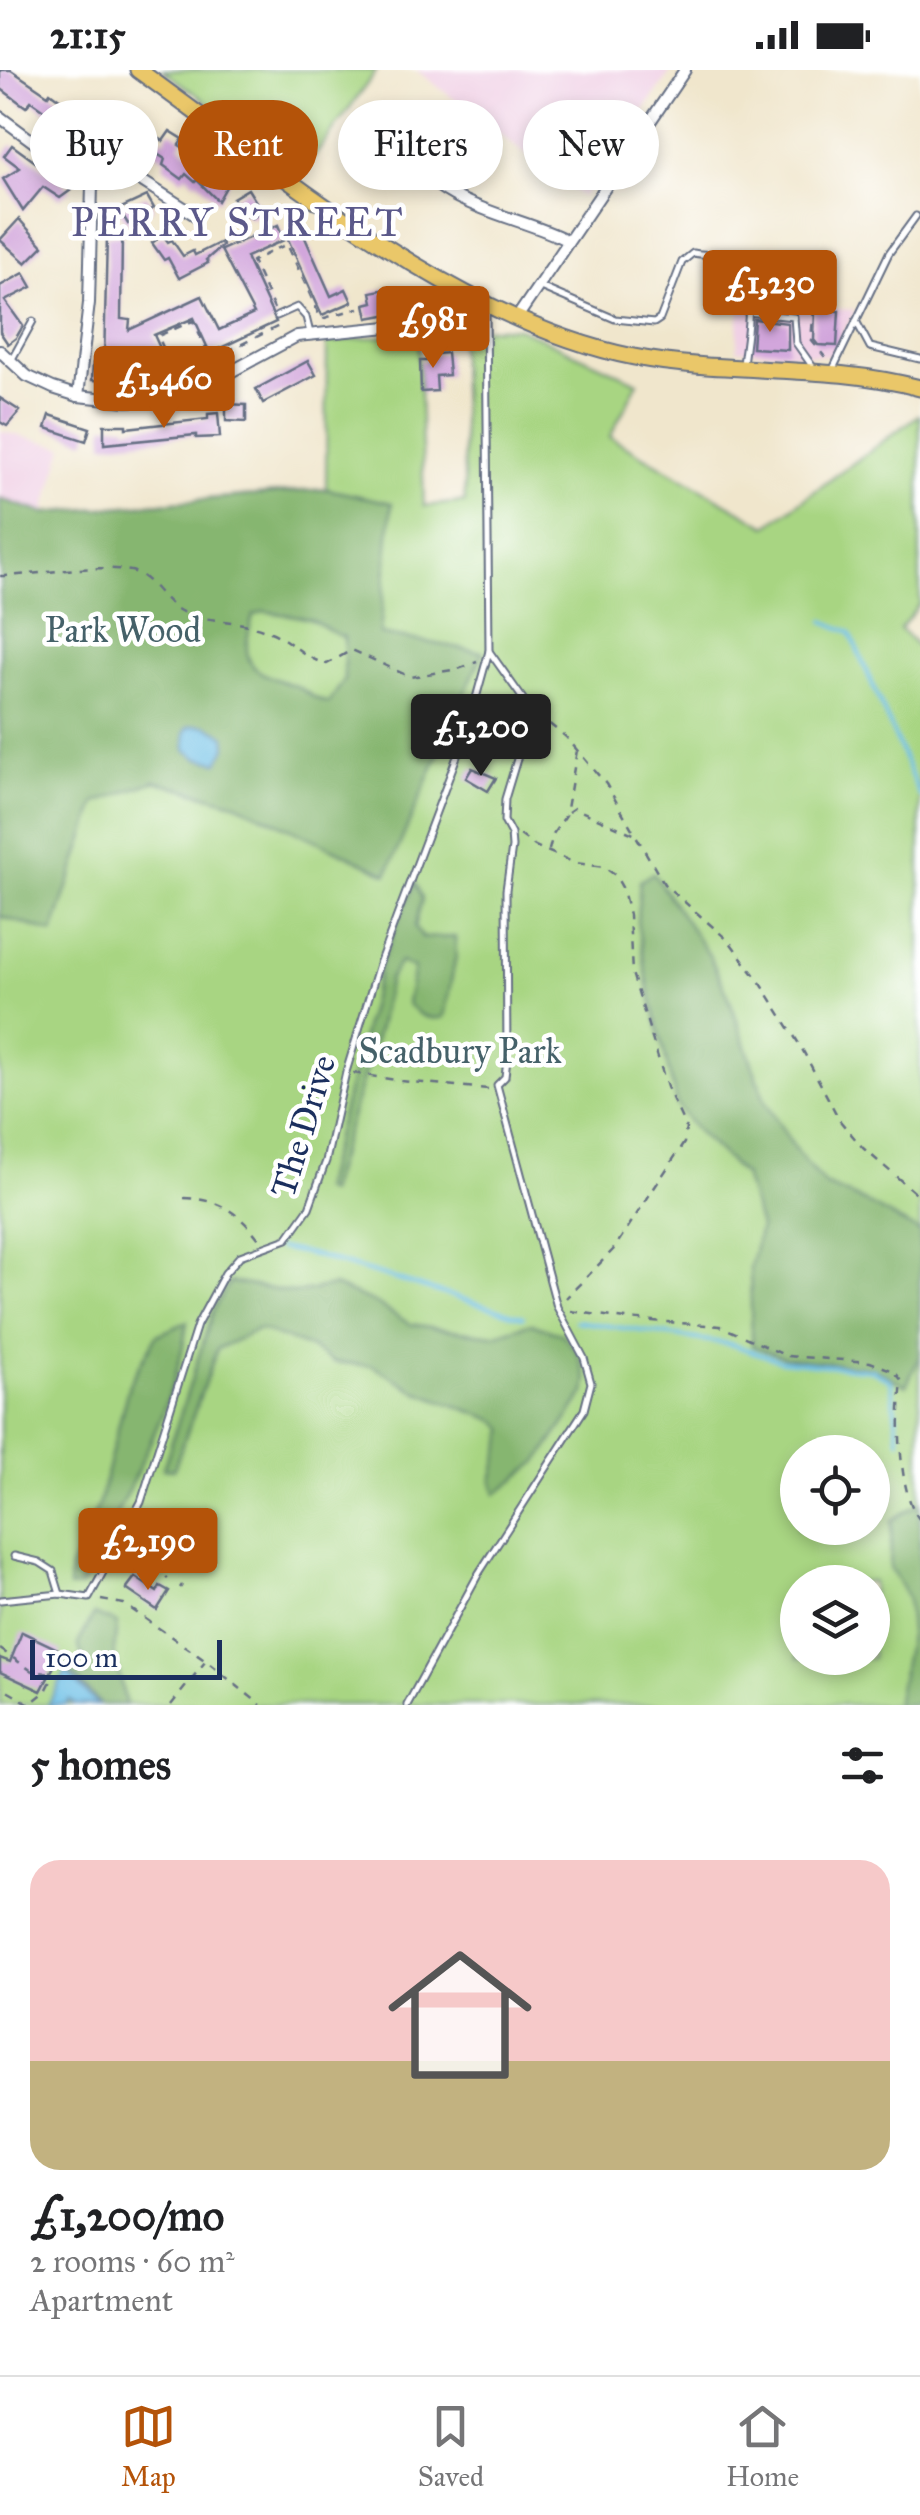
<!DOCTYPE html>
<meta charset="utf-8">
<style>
:root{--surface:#fff;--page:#f2f2f2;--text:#202124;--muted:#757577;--line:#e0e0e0;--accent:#b45309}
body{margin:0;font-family:"IM FELL Great Primer",serif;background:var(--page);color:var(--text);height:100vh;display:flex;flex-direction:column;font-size:38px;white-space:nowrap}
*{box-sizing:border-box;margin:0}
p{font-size:32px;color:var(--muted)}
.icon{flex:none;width:55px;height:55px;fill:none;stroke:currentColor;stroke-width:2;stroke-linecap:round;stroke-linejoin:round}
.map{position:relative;height:1635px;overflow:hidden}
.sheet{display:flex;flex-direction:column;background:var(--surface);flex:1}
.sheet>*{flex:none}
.hud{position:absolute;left:30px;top:30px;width:860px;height:90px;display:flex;gap:20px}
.buttons{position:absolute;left:780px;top:1365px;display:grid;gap:20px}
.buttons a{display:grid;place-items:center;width:110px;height:110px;border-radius:50%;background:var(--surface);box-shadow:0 5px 15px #0003;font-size:50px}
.scale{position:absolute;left:30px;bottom:25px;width:192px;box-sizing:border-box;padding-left:10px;border:5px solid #1b2f5e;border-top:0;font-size:28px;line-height:35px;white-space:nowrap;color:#1b2f5e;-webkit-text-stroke:8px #fff;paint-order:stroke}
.price{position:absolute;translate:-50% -85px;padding:0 22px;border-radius:10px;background:var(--accent);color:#fff;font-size:32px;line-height:65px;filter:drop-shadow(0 2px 5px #0008)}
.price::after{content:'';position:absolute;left:50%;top:60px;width:30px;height:22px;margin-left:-15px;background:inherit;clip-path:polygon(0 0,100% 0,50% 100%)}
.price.active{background:#222;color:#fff}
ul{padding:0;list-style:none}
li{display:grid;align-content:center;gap:20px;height:530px;padding:0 30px}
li+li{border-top:2px solid var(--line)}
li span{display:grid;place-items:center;height:310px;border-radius:30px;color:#555}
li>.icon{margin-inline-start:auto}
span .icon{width:180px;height:180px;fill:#fffc;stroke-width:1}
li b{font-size:42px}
h2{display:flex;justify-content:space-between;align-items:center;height:120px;padding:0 30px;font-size:42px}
.pill{padding:0 35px;border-radius:45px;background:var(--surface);box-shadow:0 5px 15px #0003;font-size:35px;line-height:90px}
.pill.active{background:var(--accent);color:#fff}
.status{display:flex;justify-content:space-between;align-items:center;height:70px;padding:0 50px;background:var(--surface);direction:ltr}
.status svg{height:28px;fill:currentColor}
.tab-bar{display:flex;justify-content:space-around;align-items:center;height:140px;border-top:2px solid var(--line);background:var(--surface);font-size:28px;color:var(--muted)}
.tab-bar a{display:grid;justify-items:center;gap:5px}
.tab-bar .active{color:var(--accent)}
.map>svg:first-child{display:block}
</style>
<div class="status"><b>21:15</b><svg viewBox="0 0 49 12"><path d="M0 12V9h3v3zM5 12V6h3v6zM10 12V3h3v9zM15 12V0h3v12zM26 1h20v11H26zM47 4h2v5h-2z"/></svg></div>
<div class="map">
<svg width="920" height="1635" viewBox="0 0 920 1635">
<rect width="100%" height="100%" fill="#fff"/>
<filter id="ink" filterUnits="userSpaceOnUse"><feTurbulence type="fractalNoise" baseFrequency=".01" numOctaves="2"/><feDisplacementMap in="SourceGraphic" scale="20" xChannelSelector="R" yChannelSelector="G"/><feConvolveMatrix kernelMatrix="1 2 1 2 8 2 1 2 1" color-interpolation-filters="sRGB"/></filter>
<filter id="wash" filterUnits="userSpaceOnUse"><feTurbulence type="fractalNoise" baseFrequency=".0048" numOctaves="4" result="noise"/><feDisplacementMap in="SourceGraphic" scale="40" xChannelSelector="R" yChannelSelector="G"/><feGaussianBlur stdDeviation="2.25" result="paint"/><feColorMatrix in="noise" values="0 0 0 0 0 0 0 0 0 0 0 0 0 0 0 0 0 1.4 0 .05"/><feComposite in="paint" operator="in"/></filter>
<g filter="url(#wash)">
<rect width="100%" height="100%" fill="#f0e6cc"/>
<g fill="#f0d0e5">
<path d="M 416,0 L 672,0 L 583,127 Z"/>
<path d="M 740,231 L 855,240 L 832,286 L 737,280 Z"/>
<path d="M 0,361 L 64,377 L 44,443 L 0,429 Z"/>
</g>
<g fill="#a8d582" stroke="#628270" stroke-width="2.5" fill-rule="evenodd">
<path d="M 162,0 L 377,0 L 304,101 Z"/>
<path d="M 459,258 L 519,258 L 638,312 L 610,367 L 767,456 L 919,345 L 920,348 L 920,534 L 900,559 L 920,579 L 920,1635 L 0,1635 L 0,429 L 44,443 L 326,419 L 327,272 L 418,263 L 424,436 L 465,432 ZM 798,1382 L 872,1382 L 872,1458 L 798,1458 ZM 798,1512 L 872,1512 L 872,1588 L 798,1588 Z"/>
</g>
<g fill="#86b670" stroke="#507267" stroke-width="2.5" fill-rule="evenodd">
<path d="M 327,419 L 392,433 L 380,564 L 483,582 L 387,804 L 238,734 L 155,711 L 96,733 L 53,863 L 0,846 L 0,429 L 44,443 ZM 264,541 C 280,545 299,544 314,551 C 326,557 331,564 344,567 L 344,610 L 329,633 C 312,630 306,619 293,615 C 248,601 239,593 253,546 Z"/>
<path d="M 653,803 L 709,885 L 728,925 L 766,1033 L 797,1082 L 825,1115 L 863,1131 L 920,1162 L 920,1286 L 906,1316 L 873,1298 L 786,1288 L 752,1276 L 750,1198 L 760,1157 L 744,1106 L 694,1058 L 677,1035 L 649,920 L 637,852 L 640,811 Z"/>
<path d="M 415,812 L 422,829 L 415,857 L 423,868 L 455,867 L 456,886 L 444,947 C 428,951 417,945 407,933 L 414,898 L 400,892 L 389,909 L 379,957 L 328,1123 L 322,1120 L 382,890 Z"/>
<path d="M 230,1212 L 295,1223 L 334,1216 L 375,1233 L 410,1254 L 444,1259 L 494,1265 L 531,1253 L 562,1264 L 578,1283 L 587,1310 L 585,1323 L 539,1391 L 496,1424 L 492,1410 L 505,1360 L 497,1351 L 418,1322 L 373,1296 L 333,1292 L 311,1278 L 259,1259 L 217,1279 L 174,1399 L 163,1399 L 214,1238 Z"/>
<path d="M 187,1252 C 177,1337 117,1439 81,1517 L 69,1518 L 70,1499 L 99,1433 L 129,1314 L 157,1265 Z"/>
<path d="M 920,1433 L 920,1635 L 896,1635 L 910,1561 L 907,1527 L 890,1497 L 892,1450 Z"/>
<path d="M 94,1544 L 117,1553 L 114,1581 L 126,1635 L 101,1635 L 65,1596 L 88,1603 L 78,1574 Z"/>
</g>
<g fill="#68bde5" stroke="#4276a2" stroke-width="2.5">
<path d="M 195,655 L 207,656 L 225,666 L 226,677 L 218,692 L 198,688 L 186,680 L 185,663 L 188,657 Z"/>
<path d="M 66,1602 L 98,1635 L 75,1635 L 69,1630 L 65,1635 L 48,1635 Z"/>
</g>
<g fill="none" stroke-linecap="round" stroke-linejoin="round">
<g stroke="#68bde5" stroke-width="4">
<path d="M 824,551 L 850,562 L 920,726"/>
<path d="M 279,1178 L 310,1184 L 523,1247"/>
<path d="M 576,1251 L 730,1274 L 782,1291 L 872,1300 L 891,1311 L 899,1370"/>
</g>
</g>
<g id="blocks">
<g fill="#d2a6dc">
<path d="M 0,0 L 11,0 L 48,25 L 50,22 L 73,39 L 76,35 L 92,47 L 87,55 L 103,66 L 107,65 L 111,72 L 101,86 L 59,59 L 63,54 L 31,31 L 26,37 L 0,18 Z"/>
<path d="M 141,55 L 163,71 L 170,61 L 183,69 L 179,75 L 230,110 L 218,131 L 197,110 L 195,112 L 186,104 L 182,109 L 163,95 L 165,89 L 151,80 L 146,87 L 137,81 L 141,75 L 132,68 Z"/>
<path d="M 12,75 L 64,113 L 71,120 L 60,128 L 43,117 L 23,141 L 3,109 L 20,98 L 4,86 Z"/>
<path d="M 248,119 L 261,140 L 252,148 L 244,144 L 233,128 Z"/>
<path d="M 147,126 L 154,138 L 128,154 L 119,139 Z"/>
<path d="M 19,149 L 43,176 L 26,193 L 0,170 Z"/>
<path d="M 278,155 L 284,170 L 246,187 L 276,252 L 210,283 L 194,248 L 154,265 L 170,300 L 140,313 L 133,295 L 115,294 L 114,311 L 92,310 L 93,293 L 104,293 L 107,165 L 122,165 L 121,249 L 130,250 L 129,260 L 202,226 L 219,260 L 254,244 L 221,180 Z"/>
<path d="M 302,161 L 331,226 L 346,219 L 352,232 L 322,245 L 287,167 Z"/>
<path d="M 163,165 L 168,172 L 172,170 L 183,186 L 193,181 L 195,185 L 221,172 L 223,175 L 206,190 L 208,193 L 179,208 L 168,188 L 164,190 L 152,173 Z"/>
<path d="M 24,203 L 32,217 L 5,231 L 23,256 L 16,268 L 8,274 L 0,262 L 0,216 Z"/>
<path d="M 387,219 L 389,228 L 396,226 L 400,242 L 368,248 L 365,234 L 373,232 L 371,222 Z"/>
<path d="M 815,240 L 839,241 L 837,276 L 818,275 L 814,270 Z"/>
<path d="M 754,249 L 788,253 L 788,280 L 752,278 Z"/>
<path d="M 447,283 L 449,305 L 436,306 L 437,321 L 421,322 L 420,291 L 427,291 L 427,285 Z"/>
<path d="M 308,291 L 316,305 L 263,333 L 256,319 Z"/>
<path d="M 0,328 L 20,341 L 7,356 L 0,352 Z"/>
<path d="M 226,334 L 246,335 L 246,352 L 226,351 Z"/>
<path d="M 218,343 L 220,367 L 196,368 L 196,365 L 104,374 L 104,355 L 126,355 L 126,358 L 208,349 L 208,344 Z"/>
<path d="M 50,345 L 90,358 L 86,371 L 46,358 Z"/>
<path d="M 472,698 L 496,708 L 488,721 L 466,708 Z"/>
<path d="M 135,1507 L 157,1522 L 160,1516 L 169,1521 L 157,1540 L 126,1519 Z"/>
<path d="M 22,1562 L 62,1581 L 41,1621 L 0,1602 L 0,1588 L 10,1592 Z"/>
</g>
</g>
</g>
<g filter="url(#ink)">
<use href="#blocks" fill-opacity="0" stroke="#666f84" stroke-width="2.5"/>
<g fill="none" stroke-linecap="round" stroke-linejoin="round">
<defs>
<g id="lane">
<path d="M 538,216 L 615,249 L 654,253 L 660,249 L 682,192 L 693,183 C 703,185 716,184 725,189 C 761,206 746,263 743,295"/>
<path d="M 747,242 L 794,247 L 796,273 L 815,300"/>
<path d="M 277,246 L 297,237 L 306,247 L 310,263"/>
<path d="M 856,251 L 870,277 L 920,289"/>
<path d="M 12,289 L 33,251"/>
<path d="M 832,301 L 889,183 L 916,146"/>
<path d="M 14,1486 L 39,1492 L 53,1501 L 60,1524"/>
<path d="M 0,1530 L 60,1524 L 89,1528 L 141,1432 L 197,1255 L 225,1203 L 240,1186 L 287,1169 L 309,1138 L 326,1091 L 346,1002 L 379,894 L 468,657 L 489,581"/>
<path d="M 407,1635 L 479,1503 L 584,1340 L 591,1313 L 584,1288 L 557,1237 L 497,1015 L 505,1007 L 507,989 L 506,820 L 512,777 L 511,764 L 504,751 L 505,729 L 529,649 L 528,636 L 489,581 L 486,236"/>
</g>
<g id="street">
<path d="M 0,47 L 92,115 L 89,233 L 78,326"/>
<path d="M 411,62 C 411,69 409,79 412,85 C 435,137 522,146 568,171"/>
<path d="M 92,115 L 134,106 L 195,145"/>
<path d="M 516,249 L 685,0"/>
<path d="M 0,281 L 27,306 L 53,318 L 78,326 L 127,331 L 157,329 L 197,320 L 297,266 L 448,251 L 458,245 L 469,225"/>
</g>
<path id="primary" d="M 138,0 C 281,103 458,252 634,287 C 728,305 827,293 920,318"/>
</defs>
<use href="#lane" stroke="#666f84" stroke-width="9"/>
<use href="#street" stroke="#666f84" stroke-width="14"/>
<use href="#primary" stroke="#666f84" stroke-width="19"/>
<g stroke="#666f84" stroke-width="2.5" stroke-dasharray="8 8" stroke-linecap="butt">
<path d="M 814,238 L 811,270 L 825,287"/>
<path d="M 274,239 L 252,191 L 287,174 L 321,249 L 359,238"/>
<path d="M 155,306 L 158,310 L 174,302 L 158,266 L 193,251 L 211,289 L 281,255"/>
<path d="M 0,506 C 44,505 87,493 131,501 C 153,506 163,535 185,543 C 209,552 241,550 268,561 C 290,569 304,589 327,594 L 352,580 L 410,607 L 458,599 L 477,592"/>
<path d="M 537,644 L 566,667 L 606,714 L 664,814 L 729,871 L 762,915 L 801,977 L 840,1051 L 863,1078 L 920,1127"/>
<path d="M 568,742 L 574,738 L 638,766"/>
<path d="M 520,765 L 535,776 L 575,793 L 604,797 L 615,805 L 623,819 L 629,845 L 632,903 L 667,1017 L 686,1058 L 684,1073 L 613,1180 L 566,1228"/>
<path d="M 549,780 L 553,764 L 566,745 L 577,680"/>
<path d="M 353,1003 L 401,1011 L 489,1019"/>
<path d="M 184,1128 C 219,1129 238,1142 259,1169"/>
<path d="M 571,1241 L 626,1249 L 720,1256 L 787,1286 L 870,1292 L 894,1301 L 902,1311 C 898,1346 897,1422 920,1450"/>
<path d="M 166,1509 L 168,1507"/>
<path d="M 180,1518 L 182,1515"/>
<path d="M 101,1530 L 124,1534 L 206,1591 L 261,1635"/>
<path d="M 0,1579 L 32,1601 L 47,1603 L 51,1611 L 46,1621 L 30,1634 L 0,1617"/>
<path d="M 171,1635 L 205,1592"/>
</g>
<use href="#lane" stroke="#fff" stroke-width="5"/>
<use href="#street" stroke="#fff" stroke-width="10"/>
<use href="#primary" stroke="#eac769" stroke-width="15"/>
</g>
</g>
<g text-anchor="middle" stroke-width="9" stroke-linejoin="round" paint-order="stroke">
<g font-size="35" fill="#456169" stroke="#fff">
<text x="123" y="572">Park Wood</text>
<text x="460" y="993">Scadbury Park</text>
</g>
<g font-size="35" fill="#1b2f5e" stroke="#fff">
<text transform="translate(303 1056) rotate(-73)" y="12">The Drive</text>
</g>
<g font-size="40" letter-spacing="2.5" fill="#5b598a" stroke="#fff">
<text x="238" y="166">PERRY STREET</text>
</g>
</g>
</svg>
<div class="buttons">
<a><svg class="icon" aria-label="locate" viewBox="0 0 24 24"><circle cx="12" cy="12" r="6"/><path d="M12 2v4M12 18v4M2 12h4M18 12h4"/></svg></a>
<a><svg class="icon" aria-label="layers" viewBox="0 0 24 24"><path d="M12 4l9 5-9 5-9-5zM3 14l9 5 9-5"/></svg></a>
</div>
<div class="scale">100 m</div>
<b class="price" style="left:770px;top:265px">£1,230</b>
<b class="price" style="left:433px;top:301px">£981</b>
<b class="price" style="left:164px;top:361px">£1,460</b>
<b class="price active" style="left:481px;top:709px">£1,200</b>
<b class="price" style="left:148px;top:1523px">£2,190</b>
<div class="hud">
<a class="pill">Buy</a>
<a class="pill active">Rent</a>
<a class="pill">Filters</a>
<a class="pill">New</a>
</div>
</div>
<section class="sheet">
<h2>5 homes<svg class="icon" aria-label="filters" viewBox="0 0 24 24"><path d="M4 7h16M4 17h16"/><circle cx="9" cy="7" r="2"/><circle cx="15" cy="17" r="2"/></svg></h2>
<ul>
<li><span style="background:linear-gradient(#f6c9c9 65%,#c2b280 0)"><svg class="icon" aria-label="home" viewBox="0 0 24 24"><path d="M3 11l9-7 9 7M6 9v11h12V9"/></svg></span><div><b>£1,200/mo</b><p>2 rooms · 60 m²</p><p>Apartment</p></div></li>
</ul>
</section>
<nav class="tab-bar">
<a class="active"><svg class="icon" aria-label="map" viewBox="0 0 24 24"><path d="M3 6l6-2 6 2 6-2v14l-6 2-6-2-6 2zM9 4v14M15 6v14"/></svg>Map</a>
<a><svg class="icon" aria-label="saved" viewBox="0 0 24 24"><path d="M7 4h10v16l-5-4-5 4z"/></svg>Saved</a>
<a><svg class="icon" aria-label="home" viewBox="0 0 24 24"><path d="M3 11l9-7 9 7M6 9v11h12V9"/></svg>Home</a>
</nav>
